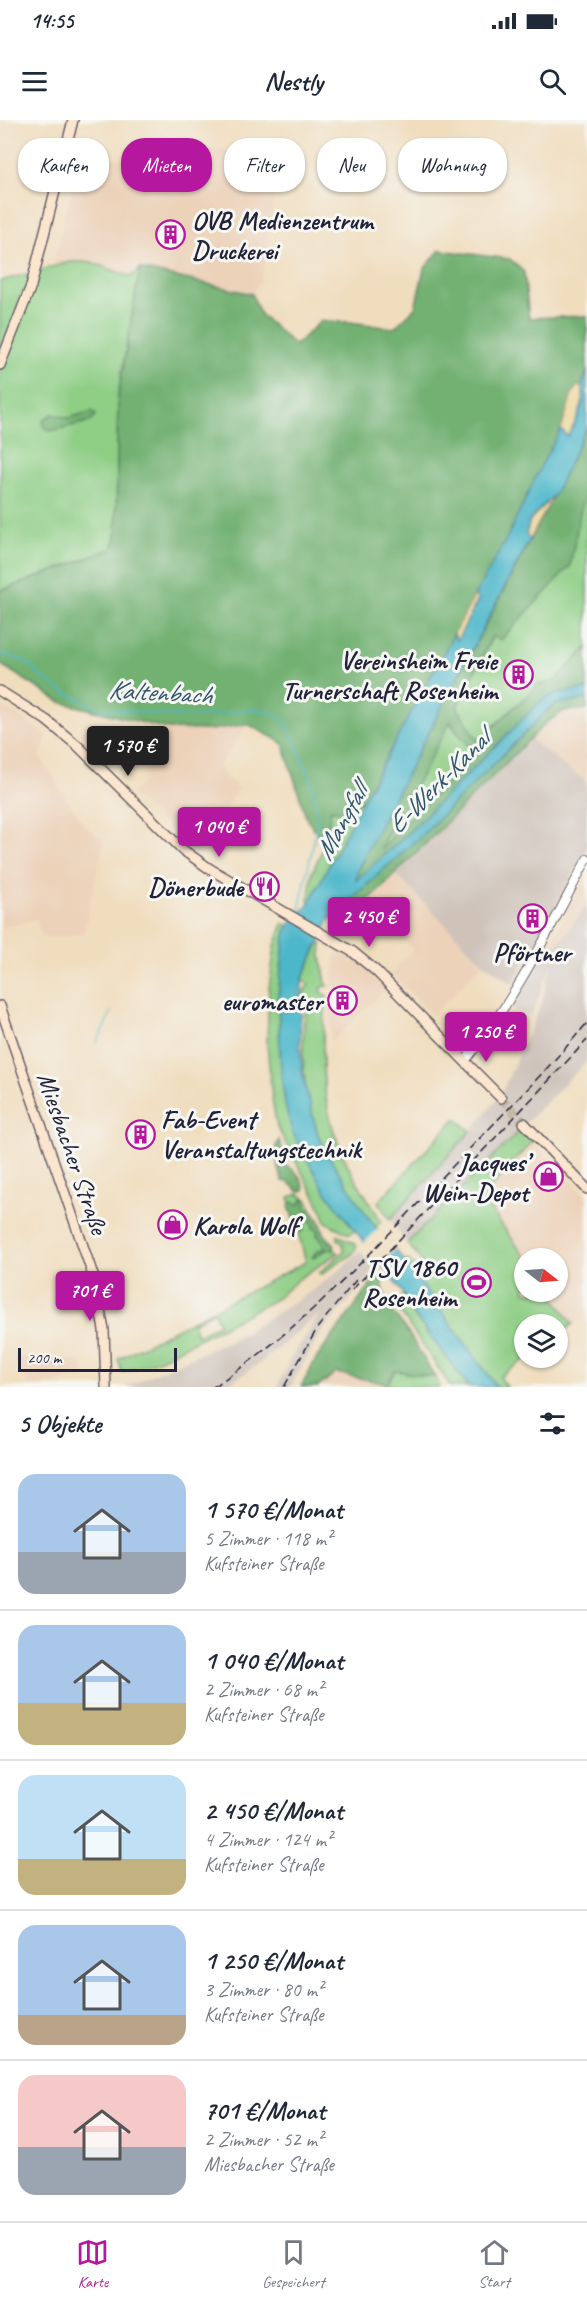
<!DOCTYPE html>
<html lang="de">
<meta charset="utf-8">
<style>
:root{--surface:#fff;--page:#f2f2f3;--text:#1f2937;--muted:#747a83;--line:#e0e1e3;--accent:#b5179e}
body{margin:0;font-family:Caveat,sans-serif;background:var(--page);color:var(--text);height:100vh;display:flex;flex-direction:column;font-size:22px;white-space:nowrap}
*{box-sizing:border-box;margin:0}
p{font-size:20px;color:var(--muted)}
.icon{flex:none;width:33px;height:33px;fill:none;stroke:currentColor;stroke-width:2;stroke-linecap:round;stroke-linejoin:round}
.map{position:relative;height:1267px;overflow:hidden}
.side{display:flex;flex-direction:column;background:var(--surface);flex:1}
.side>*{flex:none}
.hud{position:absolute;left:18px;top:18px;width:552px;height:54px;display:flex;gap:12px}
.needle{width:39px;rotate:107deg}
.controls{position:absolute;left:514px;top:1128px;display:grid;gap:12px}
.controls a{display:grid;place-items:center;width:54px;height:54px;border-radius:50%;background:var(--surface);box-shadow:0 2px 4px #0004;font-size:30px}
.scale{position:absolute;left:18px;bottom:15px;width:159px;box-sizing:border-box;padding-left:6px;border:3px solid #22223b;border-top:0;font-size:16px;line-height:21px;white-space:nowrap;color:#22223b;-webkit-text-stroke:4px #f6f6f2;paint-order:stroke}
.price{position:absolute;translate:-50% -51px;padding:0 14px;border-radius:6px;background:var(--accent);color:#fff;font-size:20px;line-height:39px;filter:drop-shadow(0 2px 3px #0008)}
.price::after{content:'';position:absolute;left:50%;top:36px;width:18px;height:14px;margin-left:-9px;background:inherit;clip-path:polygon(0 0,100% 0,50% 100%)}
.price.selected{background:#222;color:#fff}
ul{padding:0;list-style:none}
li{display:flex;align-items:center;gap:18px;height:150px;padding:0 18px}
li+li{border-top:2px solid var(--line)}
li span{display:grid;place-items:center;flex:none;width:168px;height:120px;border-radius:18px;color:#555}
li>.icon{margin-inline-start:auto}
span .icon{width:72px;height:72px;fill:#fffc;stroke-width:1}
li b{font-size:26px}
h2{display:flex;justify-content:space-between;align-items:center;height:72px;padding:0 18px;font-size:26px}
.pill{padding:0 21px;border-radius:24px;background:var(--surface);box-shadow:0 2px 4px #0004;font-size:21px;line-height:54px}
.pill.selected{background:var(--accent);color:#fff}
.status{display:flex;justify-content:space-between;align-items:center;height:42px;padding:0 30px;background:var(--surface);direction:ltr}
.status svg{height:16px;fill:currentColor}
header{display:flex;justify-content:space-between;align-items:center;height:78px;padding:0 18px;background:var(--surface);font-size:27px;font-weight:700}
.tabs{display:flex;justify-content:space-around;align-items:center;height:84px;border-top:2px solid var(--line);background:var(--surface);font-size:16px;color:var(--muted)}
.tabs a{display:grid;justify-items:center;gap:3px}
.tabs .selected{color:var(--accent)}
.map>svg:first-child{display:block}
</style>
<div class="status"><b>14:55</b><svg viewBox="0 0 49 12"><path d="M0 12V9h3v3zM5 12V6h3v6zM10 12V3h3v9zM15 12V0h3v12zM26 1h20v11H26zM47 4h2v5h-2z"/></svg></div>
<header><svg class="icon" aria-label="menu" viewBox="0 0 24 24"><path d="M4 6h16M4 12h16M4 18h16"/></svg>Nestly<svg class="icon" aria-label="search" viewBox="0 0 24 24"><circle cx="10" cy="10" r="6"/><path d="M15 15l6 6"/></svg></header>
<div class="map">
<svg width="587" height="1267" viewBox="0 0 587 1267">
<rect width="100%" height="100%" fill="#f6f6f2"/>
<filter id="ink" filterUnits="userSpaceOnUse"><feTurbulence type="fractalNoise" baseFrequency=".0167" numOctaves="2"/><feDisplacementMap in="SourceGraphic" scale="12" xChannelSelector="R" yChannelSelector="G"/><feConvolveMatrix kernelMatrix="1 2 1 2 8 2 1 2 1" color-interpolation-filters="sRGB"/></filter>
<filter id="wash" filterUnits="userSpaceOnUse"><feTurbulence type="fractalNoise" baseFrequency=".008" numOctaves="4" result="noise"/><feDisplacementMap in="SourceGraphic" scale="24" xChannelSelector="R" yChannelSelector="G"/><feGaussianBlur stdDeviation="1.35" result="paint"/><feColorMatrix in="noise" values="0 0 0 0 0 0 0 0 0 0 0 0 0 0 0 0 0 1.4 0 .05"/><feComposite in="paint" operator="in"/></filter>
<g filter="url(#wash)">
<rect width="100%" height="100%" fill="#f0ddbe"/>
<g fill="#ecd2b9">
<path d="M 204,27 L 281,36 L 262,157 L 252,174 L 140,149 L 131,157 L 91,142 L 70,142 L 52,148 L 80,37 L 120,38 Z"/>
<path d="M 0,585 L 47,616 L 40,637 L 84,705 L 104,721 L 83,814 L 43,818 L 35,799 L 0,809 Z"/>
<path d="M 587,589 L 587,663 L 531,620 L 557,595 L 565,591 Z"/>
<path d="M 248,604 L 218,647 L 238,669 L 194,734 L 132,674 L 144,661 L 141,658 L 154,639 L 150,636 L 168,609 L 210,610 Z"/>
<path d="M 396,754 L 483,843 L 433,895 L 391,854 L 413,830 L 398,815 L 403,808 L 371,779 Z"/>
<path d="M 587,759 L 587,785 L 557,825 L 550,822 Z"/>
<path d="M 337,830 L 363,842 L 388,867 L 331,922 L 329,892 Z"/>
<path d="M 533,1020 L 587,1078 L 587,1195 L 573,1204 L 550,1172 L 558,1172 L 558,1138 L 526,1138 L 482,1078 Z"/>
<path d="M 13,1236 L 83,1241 L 85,1257 L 29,1267 Z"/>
<path d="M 336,1253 L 400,1267 L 318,1267 Z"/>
</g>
<g fill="#cec2b9">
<path d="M 531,620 L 587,663 L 587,729 L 513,864 L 483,843 L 396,754 Z"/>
<path d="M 587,785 L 587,941 L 407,1123 L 390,1099 L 471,1011 L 500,976 L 541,885 L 552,842 L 531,897 L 513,889 L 550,822 L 557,825 Z"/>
<path d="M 360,1131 L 375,1150 L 322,1211 L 290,1267 L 277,1267 L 289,1242 L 320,1193 L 259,1244 L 224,1267 L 125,1267 L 241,1215 L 313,1170 L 341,1149 Z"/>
</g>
<g fill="#8ece85" stroke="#587860" stroke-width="1.5" fill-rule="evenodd">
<path d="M 70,142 L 91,142 L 131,157 L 140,149 L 118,276 L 116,418 L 112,429 L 0,471 L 0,161 Z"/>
<path d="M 587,371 L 587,528 L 555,561 L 539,565 L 477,621 L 457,587 L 493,516 L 582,383 Z"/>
<path d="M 449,602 L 473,630 L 460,652 L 409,698 L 382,729 L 379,727 L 417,663 Z"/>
<path d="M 363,680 L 308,785 L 312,753 L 325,723 L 331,689 L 340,691 Z"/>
<path d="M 283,803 L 288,806 L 285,816 L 278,876 L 281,954 L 286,989 L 340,1091 L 356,1111 L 349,1114 L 327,1103 L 317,1080 L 277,1007 L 272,979 L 267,924 L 269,868 L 275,826 Z"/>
<path d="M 319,823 L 322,824 L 321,836 L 326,863 L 328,866 L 322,867 L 322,873 L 327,875 C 321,926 319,977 339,1025 C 349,1052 367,1077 382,1102 L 375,1106 C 354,1079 332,1047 318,1015 C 302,977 300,922 307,882 L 304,881 L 304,871 L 309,864 L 302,860 Z"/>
<path d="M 456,998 L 471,1011 L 390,1099 L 378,1082 Z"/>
<path d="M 522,1008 L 533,1020 L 482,1078 L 526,1138 L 525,1172 L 550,1172 L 573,1204 L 558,1215 L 558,1204 L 525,1204 L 525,1238 L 527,1238 L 500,1257 L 507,1267 L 497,1267 L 403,1139 L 408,1140 L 422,1152 L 423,1143 L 407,1123 Z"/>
<path d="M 299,1074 L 307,1079 L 322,1113 L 338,1133 L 300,1158 L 276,1179 L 158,1240 L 122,1252 L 118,1239 L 306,1142 L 289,1077 ZM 214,1191 L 219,1204 L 197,1215 L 193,1203 Z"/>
<path d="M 338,1115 L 354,1123 L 356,1128 C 351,1140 344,1138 335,1144 C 331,1147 327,1151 322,1154 L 319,1153 L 344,1131 L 343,1124 L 338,1119 Z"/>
<path d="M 403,1174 L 411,1191 L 469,1267 L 451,1267 L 400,1192 L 397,1183 Z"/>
<path d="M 395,1251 L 435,1257 L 440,1267 L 400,1267 L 387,1264 Z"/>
</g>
<g fill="#72b172" stroke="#4a6a56" stroke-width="1.5" fill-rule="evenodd">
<path d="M 440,130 L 510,139 L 524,152 L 529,198 L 587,196 L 587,251 L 582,266 L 577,266 L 572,274 L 561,310 L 542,344 L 507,418 L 363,680 L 340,691 L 331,689 L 325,723 L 307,700 L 283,623 L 248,604 L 210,610 L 168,609 L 60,582 L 0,544 L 0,471 L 112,429 L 116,418 L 118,276 L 140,149 L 252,174 L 260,194 L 295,225 L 321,201 L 350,202 L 394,208 L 415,188 L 424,149 Z"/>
<path d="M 92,291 L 96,295 L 91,301 L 51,311 L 43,306 L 44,299 L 53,294 L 69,298 Z"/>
<path d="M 587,307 L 587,371 L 582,383 L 570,446 L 501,520 L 492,516 L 457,587 L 478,621 L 539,565 L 555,561 L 587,528 L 587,569 L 558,573 L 542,580 L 405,716 L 356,761 L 357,752 L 371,722 L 554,375 ZM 450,602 L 473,631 L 460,652 L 409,698 L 382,729 L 380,727 L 417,663 Z"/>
<path d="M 587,579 L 587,589 L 564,591 L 546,603 L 341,808 L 337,792 L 423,714 L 548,590 L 556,584 Z"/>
<path d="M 279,1020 L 281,1027 L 288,1037 L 284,1045 C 295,1049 303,1058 304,1070 L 299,1072 L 288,1062 L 282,1061 C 280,1047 270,1033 279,1020 Z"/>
<path d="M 303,1079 L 305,1079 L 305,1088 L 313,1091 L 316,1097 L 319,1099 L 325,1115 L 335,1125 L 333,1130 L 326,1130 L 314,1138 L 312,1137 L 318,1130 L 325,1129 L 321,1119 L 317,1115 L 318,1110 L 313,1108 L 312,1101 L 303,1099 L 300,1103 L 305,1108 L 302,1112 L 296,1108 L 289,1086 L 291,1082 L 300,1084 Z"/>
<path d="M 380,1152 L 387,1185 L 406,1209 L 435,1257 L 395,1251 L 387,1264 L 336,1253 L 318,1267 L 301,1267 L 316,1239 Z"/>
</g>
<g fill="#eeda9e" stroke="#887e6c" stroke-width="1.5">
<path d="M 577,266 L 582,266 C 587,282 576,302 568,316 L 561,310 L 572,274 Z"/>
<path d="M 554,375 L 530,419 L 526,414 L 530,400 Z"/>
<path d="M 475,475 L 478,479 L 457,521 L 454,514 Z"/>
</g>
<path fill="#4db7ca" stroke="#386c82" stroke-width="1.5" d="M 587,251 L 587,307 L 554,375 L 530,400 L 526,414 L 530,419 L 371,722 L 357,752 L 356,760 L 405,716 L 542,580 L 558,573 L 587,569 L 587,579 L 557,584 L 548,590 L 423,714 L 337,792 L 329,800 L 302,860 L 300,923 L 303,957 L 318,1015 L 330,1038 L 368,1097 L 403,1139 L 497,1267 L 469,1267 L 411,1191 L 403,1173 L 325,1071 L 293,1014 L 286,989 L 281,954 L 278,876 L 285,816 L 288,806 L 308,785 L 363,680 L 454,514 L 457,521 L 478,480 L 475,475 L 507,418 L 542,344 L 561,310 L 568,316 C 576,302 587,282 582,266 Z"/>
<path fill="#f0ddbe" d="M 380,1107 L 397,1127 L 379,1147 L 362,1125 Z"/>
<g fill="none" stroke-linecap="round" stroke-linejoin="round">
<g stroke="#4db7ca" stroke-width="1.5">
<path d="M 0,533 L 25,541 L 43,558 L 62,571 L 98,588 L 193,597 L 257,589 L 275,593 L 286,603 L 310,655 L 317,687 L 317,705 L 298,796"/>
<path d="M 97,923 L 111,892"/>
</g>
</g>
</g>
<g filter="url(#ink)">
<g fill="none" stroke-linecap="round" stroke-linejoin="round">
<path stroke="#c7b8a4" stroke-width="9" stroke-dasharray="9 4.5" stroke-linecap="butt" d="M 501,978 L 524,1003"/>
<defs>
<g id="tertiary">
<path d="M 453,930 L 476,928"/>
<path d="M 465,941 C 516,879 549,810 587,739"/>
</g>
<g id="secondary">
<path d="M 0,245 L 31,166 L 73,0"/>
<path d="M 0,571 L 46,600 L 78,626 L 183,730 L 210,749 L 353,832 L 376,851 L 501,978"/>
<path d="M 0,886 L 94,1158 L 104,1210 L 106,1267"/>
<path d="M 524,1003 L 587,1069"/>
</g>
</defs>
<use href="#tertiary" stroke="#6a6369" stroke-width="10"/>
<use href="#secondary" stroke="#6a6369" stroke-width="12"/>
<use href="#tertiary" stroke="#fff" stroke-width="8"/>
<use href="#secondary" stroke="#fbe5cf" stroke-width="9"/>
<g stroke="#22223b" stroke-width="1.5" stroke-dasharray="9 4.5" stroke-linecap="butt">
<path d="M 352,1170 L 587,920"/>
<path d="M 213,1267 C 305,1207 376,1128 450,1049 C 496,1001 544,954 587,903"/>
<path d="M 284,1267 L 318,1207 L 356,1160"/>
</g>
</g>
</g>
<defs>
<symbol id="building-ring" viewBox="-11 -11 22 22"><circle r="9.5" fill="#f6f6f2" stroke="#b5179e" stroke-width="1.5"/><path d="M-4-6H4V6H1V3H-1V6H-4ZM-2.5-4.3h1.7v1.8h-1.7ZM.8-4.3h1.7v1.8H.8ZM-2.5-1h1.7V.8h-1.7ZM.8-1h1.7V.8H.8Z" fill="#b5179e"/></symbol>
<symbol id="restaurant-ring" viewBox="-11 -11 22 22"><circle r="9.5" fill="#f6f6f2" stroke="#b5179e" stroke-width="1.5"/><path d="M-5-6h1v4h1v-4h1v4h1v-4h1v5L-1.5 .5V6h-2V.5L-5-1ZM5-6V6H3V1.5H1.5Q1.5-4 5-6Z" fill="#b5179e"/></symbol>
<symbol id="shop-ring" viewBox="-11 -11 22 22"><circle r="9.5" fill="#f6f6f2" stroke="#b5179e" stroke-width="1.5"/><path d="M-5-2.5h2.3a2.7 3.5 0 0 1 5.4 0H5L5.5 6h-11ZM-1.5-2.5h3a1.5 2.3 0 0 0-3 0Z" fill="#b5179e"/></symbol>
<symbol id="stadium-ring" viewBox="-11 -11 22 22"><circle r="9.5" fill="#f6f6f2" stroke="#b5179e" stroke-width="1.5"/><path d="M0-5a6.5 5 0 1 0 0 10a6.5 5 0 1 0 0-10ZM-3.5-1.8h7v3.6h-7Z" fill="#b5179e"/></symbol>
</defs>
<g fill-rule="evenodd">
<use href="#building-ring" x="154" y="98" width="33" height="33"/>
<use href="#building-ring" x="502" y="538" width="33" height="33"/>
<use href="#restaurant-ring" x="248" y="750" width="33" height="33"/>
<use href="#building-ring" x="516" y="782" width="33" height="33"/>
<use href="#building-ring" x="326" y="864" width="33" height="33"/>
<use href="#building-ring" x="124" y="998" width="33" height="33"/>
<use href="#shop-ring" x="532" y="1040" width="33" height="33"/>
<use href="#shop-ring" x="156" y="1088" width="33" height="33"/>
<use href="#stadium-ring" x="460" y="1146" width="33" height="33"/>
</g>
<g text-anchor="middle" stroke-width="6" stroke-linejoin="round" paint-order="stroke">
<g font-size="26" font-weight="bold" fill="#22223b" stroke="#f6f6f2" text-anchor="end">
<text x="192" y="109" text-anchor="start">OVB Medienzentrum<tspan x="192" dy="30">Druckerei</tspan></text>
<text x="497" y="549">Vereinsheim Freie<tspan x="497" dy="30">Turnerschaft Rosenheim</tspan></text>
<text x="243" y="776">Dönerbude</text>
<text x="532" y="841" text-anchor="middle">Pförtner</text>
<text x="322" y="890">euromaster</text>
<text x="161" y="1008" text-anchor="start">Fab-Event<tspan x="161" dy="30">Veranstaltungstechnik</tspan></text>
<text x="528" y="1051">Jacques’<tspan x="528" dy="30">Wein-Depot</tspan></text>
<text x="193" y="1114" text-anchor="start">Karola Wolf</text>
<text x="456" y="1156">TSV 1860<tspan x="456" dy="30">Rosenheim</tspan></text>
</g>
<g font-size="26" fill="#22223b" stroke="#f6f6f2">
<text transform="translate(73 1033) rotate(71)" y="9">Miesbacher Straße</text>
</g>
<g font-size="27" font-style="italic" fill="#31566d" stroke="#f6f6f2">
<text transform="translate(160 572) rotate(3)" y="9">Kaltenbach</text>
<text transform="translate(438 662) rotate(-45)" y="9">E-Werk-Kanal</text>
<text transform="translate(341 702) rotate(-61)" y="9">Mangfall</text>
</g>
</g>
</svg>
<div class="controls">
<a><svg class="needle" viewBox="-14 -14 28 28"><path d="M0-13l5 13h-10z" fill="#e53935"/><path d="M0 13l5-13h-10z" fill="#747a83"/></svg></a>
<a><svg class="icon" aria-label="layers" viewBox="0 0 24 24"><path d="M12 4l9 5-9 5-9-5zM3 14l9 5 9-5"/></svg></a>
</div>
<div class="scale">200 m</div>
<b class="price selected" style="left:128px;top:657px">1 570 €</b>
<b class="price" style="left:219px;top:738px">1 040 €</b>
<b class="price" style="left:369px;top:828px">2 450 €</b>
<b class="price" style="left:486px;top:943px">1 250 €</b>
<b class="price" style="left:90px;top:1202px">701 €</b>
<div class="hud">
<a class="pill">Kaufen</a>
<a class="pill selected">Mieten</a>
<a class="pill">Filter</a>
<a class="pill">Neu</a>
<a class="pill">Wohnung</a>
</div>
</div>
<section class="side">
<h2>5 Objekte<svg class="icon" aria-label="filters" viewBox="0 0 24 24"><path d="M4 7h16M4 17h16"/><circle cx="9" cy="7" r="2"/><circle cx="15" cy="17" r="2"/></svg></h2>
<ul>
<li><span style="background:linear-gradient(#a9c7e8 65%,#9aa5b1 0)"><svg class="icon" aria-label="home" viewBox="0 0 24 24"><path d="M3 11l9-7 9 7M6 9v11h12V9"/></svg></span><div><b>1 570 €/Monat</b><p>5 Zimmer · 118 m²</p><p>Kufsteiner Straße</p></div></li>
<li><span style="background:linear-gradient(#a9c7e8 65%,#c2b280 0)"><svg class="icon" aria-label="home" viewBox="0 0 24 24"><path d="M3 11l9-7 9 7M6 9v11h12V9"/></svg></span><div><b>1 040 €/Monat</b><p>2 Zimmer · 68 m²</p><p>Kufsteiner Straße</p></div></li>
<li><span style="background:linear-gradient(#bfe0f5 70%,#c2b280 0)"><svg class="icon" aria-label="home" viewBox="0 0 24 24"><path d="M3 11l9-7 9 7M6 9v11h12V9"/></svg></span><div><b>2 450 €/Monat</b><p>4 Zimmer · 124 m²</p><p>Kufsteiner Straße</p></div></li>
<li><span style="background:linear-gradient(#a9c7e8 75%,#b9a48a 0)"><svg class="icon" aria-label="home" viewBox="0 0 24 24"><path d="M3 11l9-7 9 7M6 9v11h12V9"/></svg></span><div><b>1 250 €/Monat</b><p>3 Zimmer · 80 m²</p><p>Kufsteiner Straße</p></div></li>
<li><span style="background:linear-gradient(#f6c9c9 60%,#9aa5b1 0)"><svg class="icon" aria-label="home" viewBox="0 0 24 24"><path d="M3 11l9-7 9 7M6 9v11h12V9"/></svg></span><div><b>701 €/Monat</b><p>2 Zimmer · 52 m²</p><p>Miesbacher Straße</p></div></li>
</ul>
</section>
<nav class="tabs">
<a class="selected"><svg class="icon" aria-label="map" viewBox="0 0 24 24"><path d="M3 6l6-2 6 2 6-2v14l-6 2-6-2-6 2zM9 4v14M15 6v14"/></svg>Karte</a>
<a><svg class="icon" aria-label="saved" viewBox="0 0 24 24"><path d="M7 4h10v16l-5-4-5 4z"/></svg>Gespeichert</a>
<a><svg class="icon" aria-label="home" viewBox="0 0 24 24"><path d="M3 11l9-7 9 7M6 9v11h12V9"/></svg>Start</a>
</nav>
